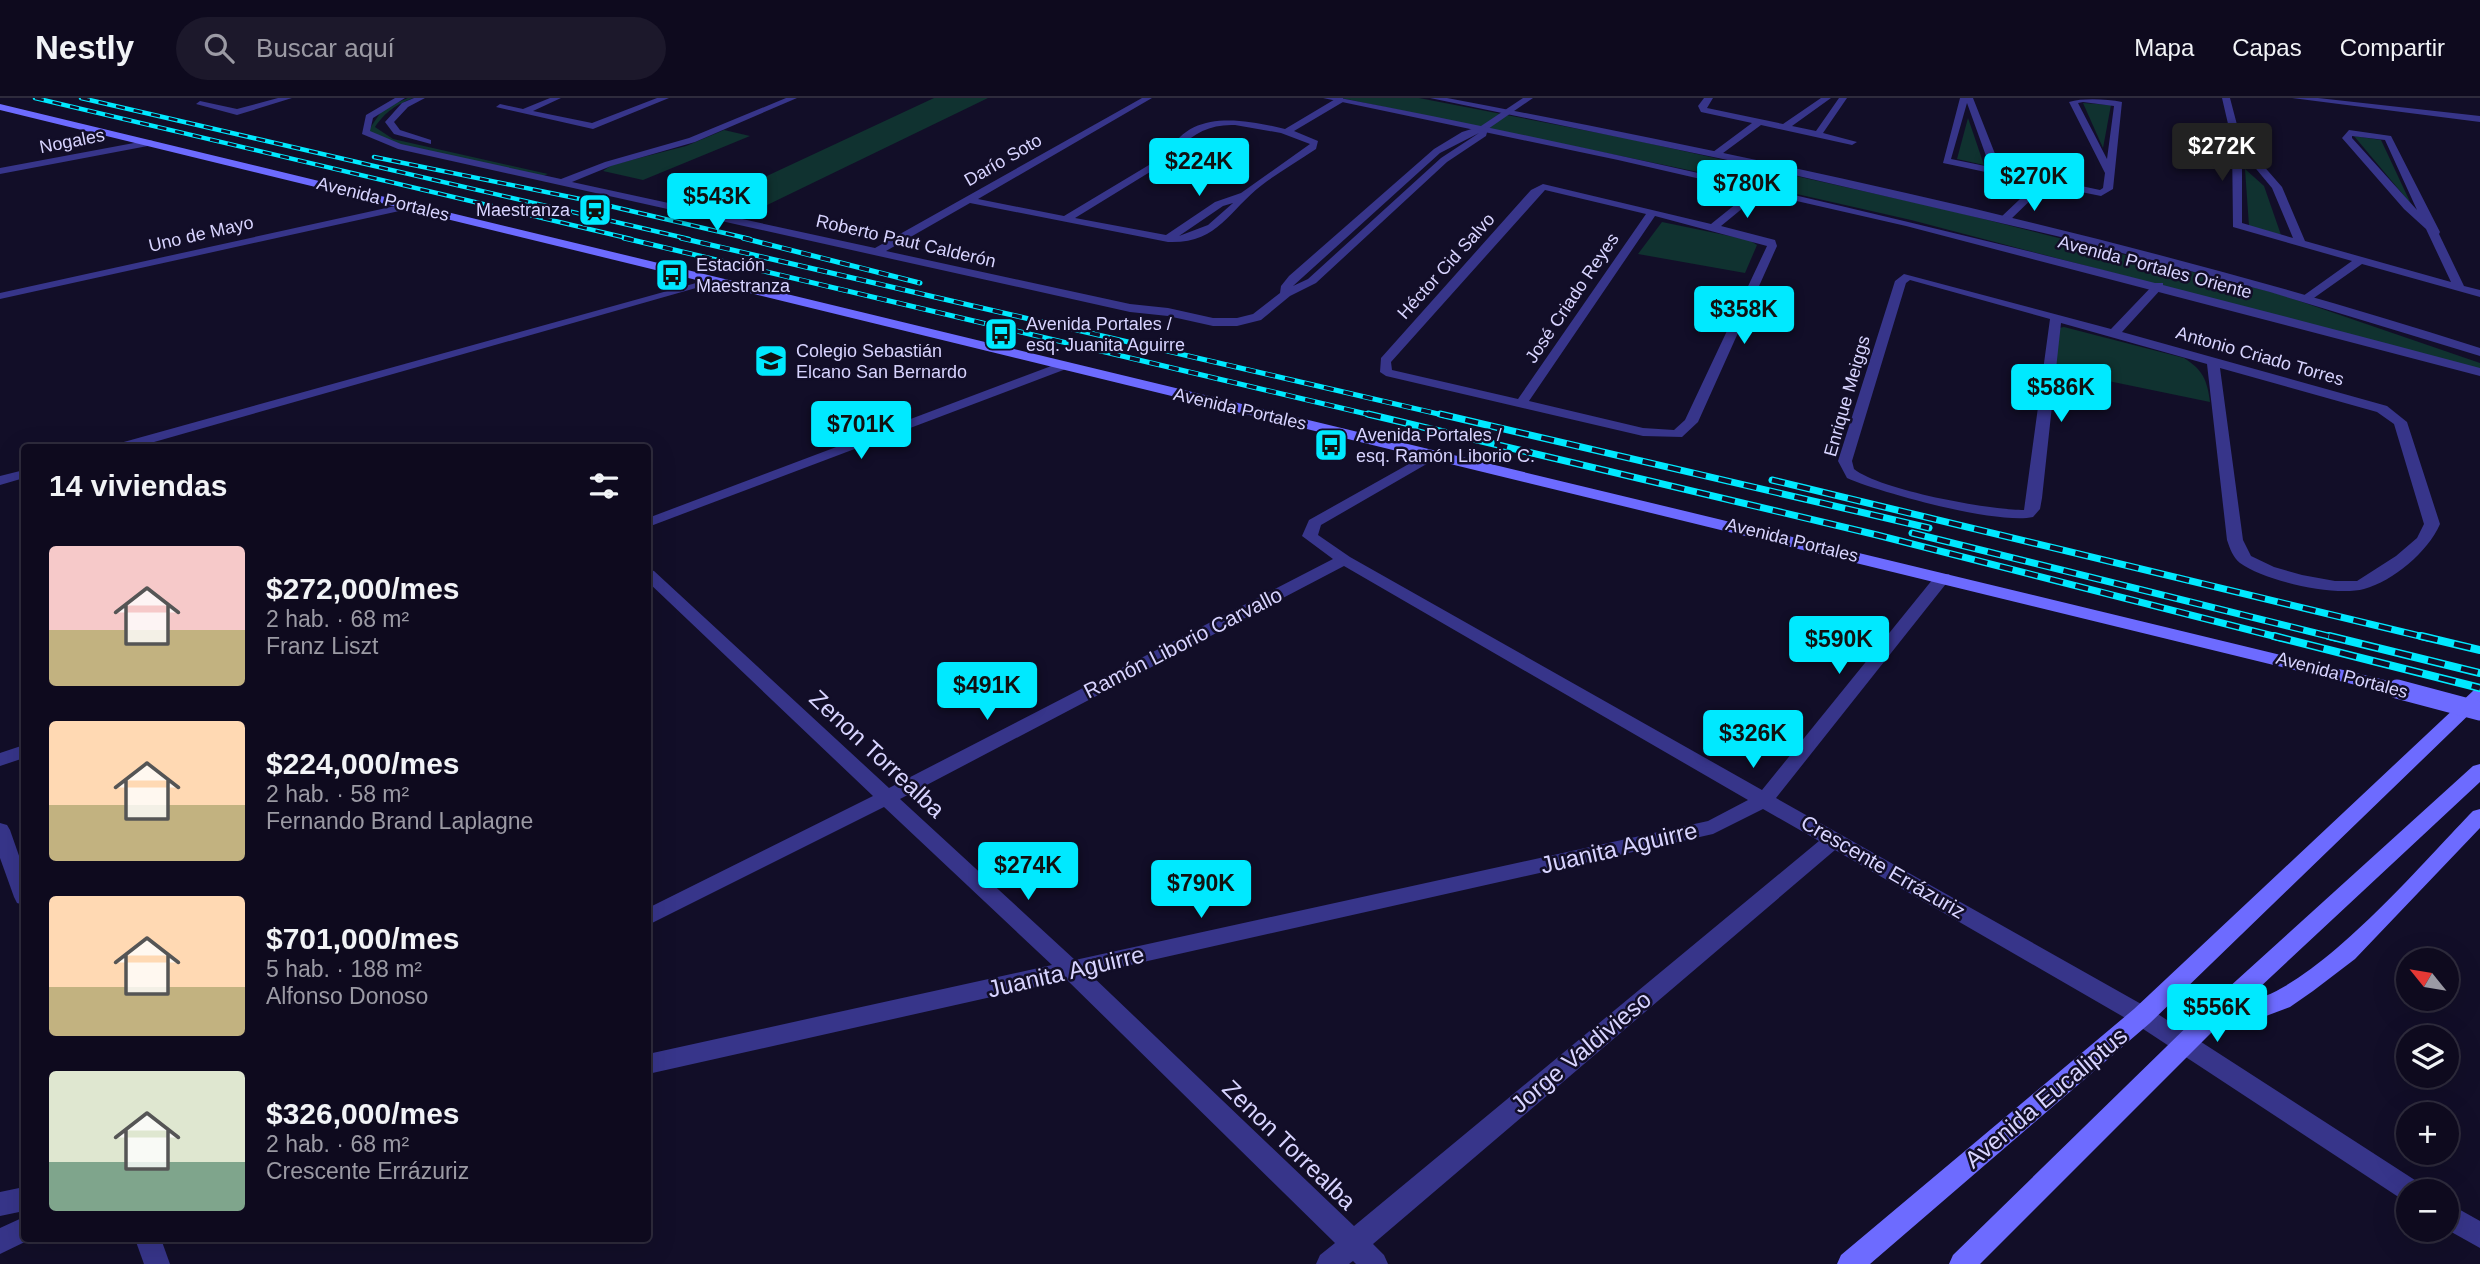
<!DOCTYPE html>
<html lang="es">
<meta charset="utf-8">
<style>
:root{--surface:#0e0a1e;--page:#1c182b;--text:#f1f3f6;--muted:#9b9aa4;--line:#2e2b3c;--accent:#00e9ff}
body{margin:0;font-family:Arial,sans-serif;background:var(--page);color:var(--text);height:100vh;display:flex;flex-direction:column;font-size:26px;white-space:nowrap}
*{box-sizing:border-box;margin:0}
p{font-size:23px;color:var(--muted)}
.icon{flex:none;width:38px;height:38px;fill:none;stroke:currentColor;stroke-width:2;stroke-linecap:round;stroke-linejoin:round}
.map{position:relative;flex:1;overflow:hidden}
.drawer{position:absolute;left:21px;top:346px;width:630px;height:798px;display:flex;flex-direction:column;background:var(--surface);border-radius:7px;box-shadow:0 7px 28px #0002,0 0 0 2px var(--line)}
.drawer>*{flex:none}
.needle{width:46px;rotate:300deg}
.buttons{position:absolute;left:2396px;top:850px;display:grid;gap:14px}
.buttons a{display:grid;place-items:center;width:63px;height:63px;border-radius:50%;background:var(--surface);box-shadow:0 7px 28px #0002,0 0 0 2px var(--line);font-size:35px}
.price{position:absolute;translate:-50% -60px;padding:0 16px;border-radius:7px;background:var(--accent);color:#111;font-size:23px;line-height:46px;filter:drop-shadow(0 2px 4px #0008)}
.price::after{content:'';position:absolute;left:50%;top:42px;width:21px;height:16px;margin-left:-10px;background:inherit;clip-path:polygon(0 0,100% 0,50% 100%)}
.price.active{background:#222;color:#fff}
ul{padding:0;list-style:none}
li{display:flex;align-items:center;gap:21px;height:175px;padding:0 28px}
li span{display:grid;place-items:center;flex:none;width:196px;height:140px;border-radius:7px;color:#555}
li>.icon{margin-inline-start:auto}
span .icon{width:84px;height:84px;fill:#fffc;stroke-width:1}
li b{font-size:30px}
h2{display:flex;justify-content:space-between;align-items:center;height:84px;padding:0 28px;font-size:30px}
header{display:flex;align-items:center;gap:42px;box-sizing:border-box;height:98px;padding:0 35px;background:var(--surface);border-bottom:2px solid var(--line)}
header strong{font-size:33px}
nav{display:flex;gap:38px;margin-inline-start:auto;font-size:24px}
.search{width:490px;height:63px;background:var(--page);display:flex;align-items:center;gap:18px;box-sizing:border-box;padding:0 24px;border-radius:38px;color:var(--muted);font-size:26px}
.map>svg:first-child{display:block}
</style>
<header>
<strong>Nestly</strong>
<div class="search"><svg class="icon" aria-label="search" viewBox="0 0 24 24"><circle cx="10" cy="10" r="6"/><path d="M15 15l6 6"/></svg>Buscar aquí</div>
<nav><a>Mapa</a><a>Capas</a><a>Compartir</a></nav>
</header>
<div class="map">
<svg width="2480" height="1166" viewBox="0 0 2480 1166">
<rect width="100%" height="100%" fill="#120e28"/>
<g fill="#103230">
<path d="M 408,0 L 413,0 C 396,7 386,13 375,29 L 393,41 L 548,76 L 540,79 L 387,44 L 368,33 L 383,11 Z"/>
<path d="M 934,0 L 988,0 L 755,113 L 711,104 Z"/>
<path d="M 1341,0 L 1419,0 L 1625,40 L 1948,112 L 2279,196 L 2480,265 L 2480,271 L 1911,122 L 1727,80 Z"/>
<path d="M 2083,5 L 2111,7 L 2103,50 Z"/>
<path d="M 1968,20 L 1984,67 L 1957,61 Z"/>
<path d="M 724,32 L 750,38 L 643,82 L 603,73 L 612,67 L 686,48 Z"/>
<path d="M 2354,38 L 2381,42 L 2411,106 Z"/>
<path d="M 2245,71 L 2264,88 L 2281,137 L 2249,128 Z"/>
<path d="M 1662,124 L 1749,142 L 1757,147 L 1745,175 L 1638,156 Z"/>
<path d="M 2064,229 L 2184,260 C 2203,272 2207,282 2210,304 L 2055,272 L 2059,230 Z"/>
</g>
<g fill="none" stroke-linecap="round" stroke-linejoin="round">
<g fill="#37358a" fill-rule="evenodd">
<path d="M 278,0 L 292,0 L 237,17 L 196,6 L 200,3 L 237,11 Z"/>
<path d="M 395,0 L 405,0 L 373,20 L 370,33 L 401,46 L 561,81 L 605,64 L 689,40 L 786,0 L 797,0 L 695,44 L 611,68 L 572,84 L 875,150 L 1142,0 L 1152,0 L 978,101 L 1064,118 L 1169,55 C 1190,10 1247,22 1285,31 L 1337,0 L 1343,0 L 1343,4 L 1294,33 L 1318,43 L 1316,51 C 1298,63 1279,74 1262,87 C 1228,113 1218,146 1168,144 L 970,105 L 886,153 L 1130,206 L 1168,210 L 1213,220 L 1237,220 L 1253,216 L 1280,195 L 1281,188 L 1289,178 L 1434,51 L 1462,34 L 1481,28 L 1523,0 L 1533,0 L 1488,31 L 1486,38 L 1447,64 L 1316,185 L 1290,198 L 1261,222 L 1237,228 L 1213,228 L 1168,218 L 1130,214 L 398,51 L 362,36 L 366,17 ZM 1235,27 L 1281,35 L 1310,46 L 1241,95 L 1215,104 L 1166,137 L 1075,120 L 1176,58 L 1187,55 L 1187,51 L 1179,51 C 1194,34 1212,26 1235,27 ZM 1479,35 L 1441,60 L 1308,181 L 1293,188 L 1440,55 ZM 1233,105 L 1208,127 L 1179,138 L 1223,108 Z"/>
<path d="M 414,0 L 425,0 L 408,9 L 394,24 L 400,32 L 431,42 L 431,46 L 394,36 L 385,24 L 402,5 Z"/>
<path d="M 550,0 L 561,0 L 533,13 L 592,25 L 657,0 L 669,0 L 593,31 L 496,9 L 500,6 L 523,11 Z"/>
<path d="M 1704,0 L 1713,0 L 1707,10 L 1783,26 L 1821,0 L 1831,0 L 1792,28 L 1816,33 L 1839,0 L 1847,0 L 1823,35 L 1857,44 L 1852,47 L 1761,27 L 1719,58 L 1713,58 L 1713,54 L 1752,25 L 1701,14 L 1698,8 Z"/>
<path d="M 1960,0 L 1973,0 L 2001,71 L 2100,92 L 2103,90 L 2105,75 L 2069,4 C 2083,0 2106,1 2122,4 L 2113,91 L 2101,98 L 2046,87 L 2008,124 L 2000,124 L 2000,120 L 2037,85 L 1943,65 ZM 2083,4 L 2114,8 L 2107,61 L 2078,5 ZM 1967,5 L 1990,69 L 1951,61 Z"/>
<path d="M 2222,0 L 2230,0 L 2241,42 L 2282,89 L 2305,143 L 2451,184 L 2426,131 L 2404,111 L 2342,40 L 2349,32 L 2391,38 L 2440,134 L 2439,136 L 2464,188 L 2480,192 L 2480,199 L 2362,166 L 2311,202 L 2303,202 L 2303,198 L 2352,163 L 2233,129 L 2232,43 ZM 2352,38 L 2385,42 L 2417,112 L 2352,40 ZM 2242,54 L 2272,90 L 2293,140 L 2242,125 Z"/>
<path d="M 2292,0 L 2318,0 L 2480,18 L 2480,24 Z"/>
<path d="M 1543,86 L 1711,126 L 1757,89 L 1766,91 L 1721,128 L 1775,142 L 1777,148 L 1698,324 L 1682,339 L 1643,338 L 1386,278 L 1380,274 L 1381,260 L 1531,92 ZM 1545,92 L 1646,116 L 1518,301 L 1392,272 L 1391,264 ZM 1655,118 L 1767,148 L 1685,322 L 1674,332 L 1643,330 L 1529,303 Z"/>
<path d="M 1904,176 L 2111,231 L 2155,185 L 2163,185 L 2163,189 L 2122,234 L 2387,308 L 2407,324 L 2440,426 C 2428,454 2393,483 2364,491 C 2335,499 2265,483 2240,465 C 2233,459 2230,451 2227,442 L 2207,266 L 2061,225 L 2042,400 L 2040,411 L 2033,419 C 1999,427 1881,395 1847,380 L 1838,363 L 1895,183 ZM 1910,182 L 2050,221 L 2024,412 C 1989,412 1880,392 1854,371 L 1852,363 L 1906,185 ZM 2220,270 L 2377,314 L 2394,326 L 2424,426 L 2417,440 L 2396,458 L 2357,483 L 2335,483 L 2302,477 L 2274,469 L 2251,458 L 2243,442 Z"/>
<path d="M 714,180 L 724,182 L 133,350 L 111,350 L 113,347 Z"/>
<path d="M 1432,353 L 1437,354 L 1437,360 L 1321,427 L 1318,437 L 1350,459 L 1762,692 L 1937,476 L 1949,476 L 1951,479 L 1949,482 L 1776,700 L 2150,911 L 2421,1086 L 2425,1094 L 2408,1094 L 2408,1104 L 2403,1102 L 2134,925 L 1835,752 L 1373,1146 L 1384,1157 L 1388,1166 L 1356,1166 L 1353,1163 L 1349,1166 L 1316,1166 L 1320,1157 L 1335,1145 L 1067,882 L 648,976 L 648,956 L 1052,867 L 884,709 L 648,827 L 648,810 L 873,698 L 648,484 L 648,471 L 654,473 L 889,690 L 1333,461 L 1302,438 L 1309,422 ZM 1344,468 L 1748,702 L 1708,723 L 1075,862 L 900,701 ZM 1763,711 L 1819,743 L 1354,1128 L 1090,876 L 1713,736 Z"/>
<path d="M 24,372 L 24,380 L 0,387 L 0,378 Z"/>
<path d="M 0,725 L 7,727 L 10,732 L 24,772 L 24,807 L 17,805 L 14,799 L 0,760 Z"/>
<path d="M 24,1089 L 24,1113 L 0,1118 L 0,1094 Z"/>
<path d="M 2446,1104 L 2480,1123 L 2480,1150 L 2446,1131 Z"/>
<path d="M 24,1119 L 24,1141 L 31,1141 L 0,1156 L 0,1130 Z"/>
<path d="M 135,1141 L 161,1141 L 170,1166 L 144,1166 Z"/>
</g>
<g fill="#37358a" fill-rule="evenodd">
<path d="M 1323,0 L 1340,0 C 1724,74 2102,169 2480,270 L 2480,278 L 1906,128 L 1618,62 Z"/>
<path d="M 1430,0 L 1447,0 C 1795,66 2143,142 2480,250 L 2480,258 L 2270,194 L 2065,140 L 1742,65 Z"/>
<path d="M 150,42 L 153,43 L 153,47 L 0,76 L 0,70 Z"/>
<path d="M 409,105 L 413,106 L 413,110 L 0,201 L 0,195 Z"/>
<path d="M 1062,264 L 1066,265 L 1066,271 L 648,429 L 648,420 Z"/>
<path d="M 24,647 L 24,660 L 0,668 L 0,655 Z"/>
</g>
<g fill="#6d6bff" fill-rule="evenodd">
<path d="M 0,6 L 2397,585 L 2406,591 L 2397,597 L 0,12 Z"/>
<path d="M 2480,590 L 2480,606 L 2150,925 L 1870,1166 L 1837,1166 L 1841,1157 L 2134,911 L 2474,592 Z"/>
<path d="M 2480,666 L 2480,684 L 2244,904 C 2314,894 2422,765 2473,713 L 2480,711 L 2480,730 L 2355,861 L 2313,893 L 2290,909 L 2266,918 L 2220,926 L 1980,1166 L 1949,1166 L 1953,1157 L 2206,910 L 2473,668 Z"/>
</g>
<defs>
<g id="rail-far3">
<path d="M 35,0 L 631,141"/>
<path d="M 81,0 L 689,141"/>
<path d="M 374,59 L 580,101 L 750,141"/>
</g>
<g id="rail-far2">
<path d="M 624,140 L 1375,318"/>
<path d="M 681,140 L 1447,318"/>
<path d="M 743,140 L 920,185"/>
</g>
<g id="rail-far1">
<path d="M 1368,316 L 1877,437 L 2281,540"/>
<path d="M 1440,316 L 1929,430"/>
<path d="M 1772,382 L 2428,540"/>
<path d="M 1912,435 L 2336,540"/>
</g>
<g id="rail">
<path d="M 2274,538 L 2480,590"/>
<path d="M 2329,538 L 2480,575"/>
<path d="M 2421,538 L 2480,552"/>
</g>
</defs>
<use href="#rail-far3" stroke="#00e9ff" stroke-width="4.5"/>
<use href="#rail-far2" stroke="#00e9ff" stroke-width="5"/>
<use href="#rail-far1" stroke="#00e9ff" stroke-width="7"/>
<use href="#rail" stroke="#00e9ff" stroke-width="8"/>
<use href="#rail-far3" stroke="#120e28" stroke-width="2.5" stroke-dasharray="9" stroke-linecap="butt"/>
<use href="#rail-far2" stroke="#120e28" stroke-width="3.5" stroke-dasharray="10" stroke-linecap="butt"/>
<use href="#rail-far1" stroke="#120e28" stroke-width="4.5" stroke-dasharray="13" stroke-linecap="butt"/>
<use href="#rail" stroke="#120e28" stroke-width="5" stroke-dasharray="17" stroke-linecap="butt"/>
<path stroke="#6d6bff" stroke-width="19" d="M 2397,591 L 2480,613"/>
</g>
<defs>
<symbol id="station-square" viewBox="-11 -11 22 22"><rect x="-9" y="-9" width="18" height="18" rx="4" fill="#00e9ff" stroke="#120e28"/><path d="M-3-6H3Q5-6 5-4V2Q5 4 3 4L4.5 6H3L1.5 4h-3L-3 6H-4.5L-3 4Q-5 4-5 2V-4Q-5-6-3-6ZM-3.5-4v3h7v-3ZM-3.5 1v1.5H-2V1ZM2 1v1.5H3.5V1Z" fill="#111"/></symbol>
<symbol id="bus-square" viewBox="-11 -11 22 22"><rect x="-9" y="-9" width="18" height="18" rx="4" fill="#00e9ff" stroke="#120e28"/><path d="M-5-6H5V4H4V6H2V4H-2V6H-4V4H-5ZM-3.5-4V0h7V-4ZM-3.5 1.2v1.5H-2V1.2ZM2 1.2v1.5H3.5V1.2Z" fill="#111"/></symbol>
<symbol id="school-square" viewBox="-11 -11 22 22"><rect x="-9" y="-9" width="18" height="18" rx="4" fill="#00e9ff" stroke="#120e28"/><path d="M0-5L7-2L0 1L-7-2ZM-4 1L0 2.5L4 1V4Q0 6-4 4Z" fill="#111"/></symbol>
</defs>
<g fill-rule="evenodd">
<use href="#station-square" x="576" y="93" width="38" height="38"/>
<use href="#bus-square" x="653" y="158" width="38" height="38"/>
<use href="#bus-square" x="982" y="217" width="38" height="38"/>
<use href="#school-square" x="752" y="244" width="38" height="38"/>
<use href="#bus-square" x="1312" y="328" width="38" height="38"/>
</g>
<g text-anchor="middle" stroke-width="5" stroke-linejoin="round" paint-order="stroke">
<g font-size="18" fill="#d8d4ff" stroke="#120e28">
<text transform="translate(72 43) rotate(-11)" y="6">Nogales</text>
<text transform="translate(1003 62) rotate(-30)" y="6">Darío Soto</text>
<text transform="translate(383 101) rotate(14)" y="6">Avenida Portales</text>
<text transform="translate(201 136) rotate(-13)" y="6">Uno de Mayo</text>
<text transform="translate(906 143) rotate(13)" y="6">Roberto Paut Calderón</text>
<text transform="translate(1446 168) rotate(-48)" y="6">Héctor Cid Salvo</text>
<text transform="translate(2155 169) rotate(15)" y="6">Avenida Portales Oriente</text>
<text transform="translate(1572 200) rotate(-56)" y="6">José Criado Reyes</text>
<text transform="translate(2260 258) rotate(16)" y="6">Antonio Criado Torres</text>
<text transform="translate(1847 298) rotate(-74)" y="6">Enrique Meiggs</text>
<text transform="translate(1240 311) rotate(13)" y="6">Avenida Portales</text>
<text transform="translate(1792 442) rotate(14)" y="6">Avenida Portales</text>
<text transform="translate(2342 577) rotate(15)" y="6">Avenida Portales</text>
</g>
<g font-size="18" fill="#d8d4ff" stroke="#120e28" text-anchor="start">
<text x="570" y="118" text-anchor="end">Maestranza</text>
<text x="696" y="173">Estación<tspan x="696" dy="21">Maestranza</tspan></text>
<text x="1026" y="232">Avenida Portales /<tspan x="1026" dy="21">esq. Juanita Aguirre</tspan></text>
<text x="796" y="259">Colegio Sebastián<tspan x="796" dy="21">Elcano San Bernardo</tspan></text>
<text x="1356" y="343">Avenida Portales /<tspan x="1356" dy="21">esq. Ramón Liborio C.</tspan></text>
</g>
<g font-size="21" fill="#d8d4ff" stroke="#120e28">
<text transform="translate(1183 545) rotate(-27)" y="7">Ramón Liborio Carvallo</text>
<text transform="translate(1883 769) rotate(30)" y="7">Crescente Errázuriz</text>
</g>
<g font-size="24" fill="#d8d4ff" stroke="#120e28">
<text transform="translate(877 656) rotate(43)" y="8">Zenon Torrealba</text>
<text transform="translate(1619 750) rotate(-13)" y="8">Juanita Aguirre</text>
<text transform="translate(1066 874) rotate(-13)" y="8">Juanita Aguirre</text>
<text transform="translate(1581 954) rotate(-40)" y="8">Jorge Valdivieso</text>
<text transform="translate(2046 1000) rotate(-40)" y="8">Avenida Eucaliptus</text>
<text transform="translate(1289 1047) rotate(44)" y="8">Zenon Torrealba</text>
</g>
</g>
</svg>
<div class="buttons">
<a><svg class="needle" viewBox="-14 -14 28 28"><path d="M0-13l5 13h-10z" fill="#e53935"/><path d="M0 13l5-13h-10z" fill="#9b9aa4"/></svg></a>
<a><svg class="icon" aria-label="layers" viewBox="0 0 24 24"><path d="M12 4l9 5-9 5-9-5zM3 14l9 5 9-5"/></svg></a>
<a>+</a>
<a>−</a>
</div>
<b class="price active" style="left:2222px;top:85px">$272K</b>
<b class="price" style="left:1199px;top:100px">$224K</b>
<b class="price" style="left:2034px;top:115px">$270K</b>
<b class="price" style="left:1747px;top:122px">$780K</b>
<b class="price" style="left:717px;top:135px">$543K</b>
<b class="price" style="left:1744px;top:248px">$358K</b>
<b class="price" style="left:2061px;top:326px">$586K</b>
<b class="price" style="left:861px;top:363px">$701K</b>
<b class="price" style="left:1839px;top:578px">$590K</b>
<b class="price" style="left:987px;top:624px">$491K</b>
<b class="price" style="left:1753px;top:672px">$326K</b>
<b class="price" style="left:1028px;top:804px">$274K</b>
<b class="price" style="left:1201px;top:822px">$790K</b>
<b class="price" style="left:2217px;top:946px">$556K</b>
<section class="drawer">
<h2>14 viviendas<svg class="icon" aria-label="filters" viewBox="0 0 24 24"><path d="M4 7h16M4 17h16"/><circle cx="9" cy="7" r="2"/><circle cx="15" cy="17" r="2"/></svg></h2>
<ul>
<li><span style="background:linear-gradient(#f6c9c9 60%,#c2b280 0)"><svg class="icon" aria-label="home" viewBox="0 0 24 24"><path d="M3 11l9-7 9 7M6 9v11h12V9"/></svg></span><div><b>$272,000/mes</b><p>2 hab. · 68 m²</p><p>Franz Liszt</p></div></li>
<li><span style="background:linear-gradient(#ffd9b3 60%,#c2b280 0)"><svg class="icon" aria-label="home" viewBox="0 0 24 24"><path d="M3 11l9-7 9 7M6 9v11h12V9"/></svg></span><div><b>$224,000/mes</b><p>2 hab. · 58 m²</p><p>Fernando Brand Laplagne</p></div></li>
<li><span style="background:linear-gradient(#ffd9b3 65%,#c2b280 0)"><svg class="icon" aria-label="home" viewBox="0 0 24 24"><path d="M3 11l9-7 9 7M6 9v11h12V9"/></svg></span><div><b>$701,000/mes</b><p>5 hab. · 188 m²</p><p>Alfonso Donoso</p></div></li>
<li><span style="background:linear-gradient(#dfe7d0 65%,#7fa58c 0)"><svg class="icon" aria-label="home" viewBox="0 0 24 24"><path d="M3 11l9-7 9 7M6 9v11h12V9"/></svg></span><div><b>$326,000/mes</b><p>2 hab. · 68 m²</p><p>Crescente Errázuriz</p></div></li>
</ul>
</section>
</div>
